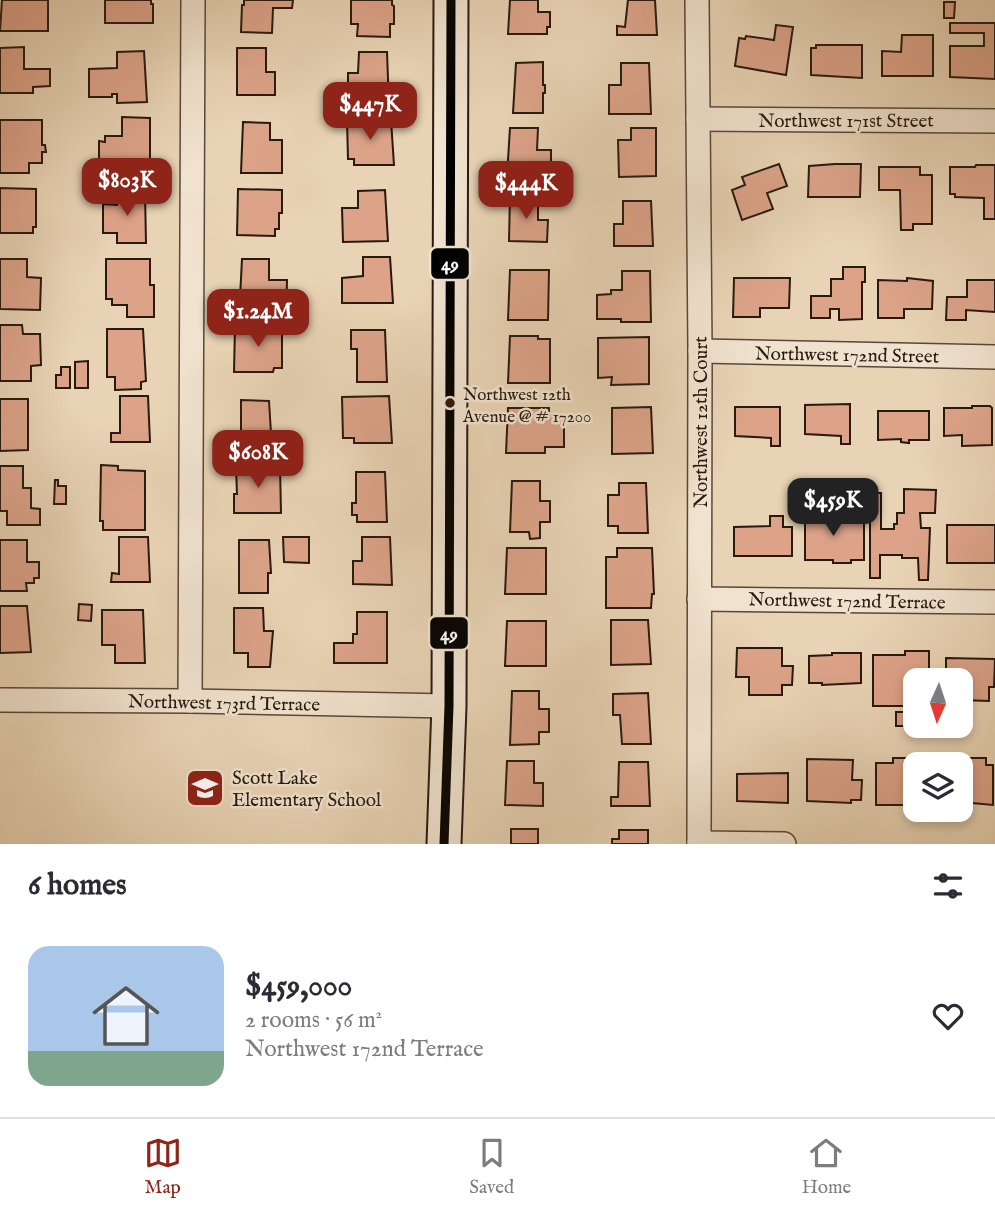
<!DOCTYPE html>
<meta charset="utf-8">
<style>
:root{--surface:#fff;--page:#f2f2f3;--text:#2b2b33;--muted:#7c7c81;--line:#e1e1e2;--accent:#8f2418}
body{margin:0;font-family:"IM FELL English",serif;background:var(--page);color:var(--text);height:100vh;display:flex;flex-direction:column;font-size:26px;white-space:nowrap}
*{box-sizing:border-box;margin:0}
p{font-size:23px;color:var(--muted)}
.icon{flex:none;width:38px;height:38px;fill:none;stroke:currentColor;stroke-width:2;stroke-linecap:round;stroke-linejoin:round}
.map{position:relative;height:844px;overflow:hidden}
.panel{display:flex;flex-direction:column;background:var(--surface);flex:1}
.panel>*{flex:none}
.needle{width:46px;rotate:183deg}
.fabs{position:absolute;left:903px;top:668px;display:grid;gap:14px}
.fabs a{display:grid;place-items:center;width:70px;height:70px;border-radius:14px;background:var(--surface);box-shadow:0 4px 10px #0003;font-size:35px}
.price{position:absolute;translate:-50% -60px;padding:0 16px;border-radius:14px;background:var(--accent);color:#fff;font-size:23px;line-height:46px;filter:drop-shadow(0 2px 4px #0008)}
.price::after{content:'';position:absolute;left:50%;top:42px;width:21px;height:16px;margin-left:-10px;background:inherit;clip-path:polygon(0 0,100% 0,50% 100%)}
.price.selected{background:#222;color:#fff}
ul{padding:0;list-style:none}
li{display:flex;align-items:center;gap:21px;height:175px;padding:0 28px}
li+li{border-top:2px solid var(--line)}
li span{display:grid;place-items:center;flex:none;width:196px;height:140px;border-radius:21px;color:#555}
li>.icon{margin-inline-start:auto}
span .icon{width:84px;height:84px;fill:#fffc;stroke-width:1}
li b{font-size:30px}
h2{display:flex;justify-content:space-between;align-items:center;height:84px;padding:0 28px;font-size:30px}
.tabs{display:flex;justify-content:space-around;align-items:center;height:98px;border-top:2px solid var(--line);background:var(--surface);font-size:19px;color:var(--muted)}
.tabs a{display:grid;justify-items:center;gap:4px}
.tabs .selected{color:var(--accent)}
.map>svg:first-child{display:block}
</style>
<div class="map">
<svg width="995" height="844" viewBox="0 0 995 844">
<rect width="100%" height="100%" fill="#e8d3b4"/>
<filter id="stains"><feTurbulence type="fractalNoise" baseFrequency=".00286" numOctaves="4"/><feColorMatrix values="0 0 0 0 .2 0 0 0 0 .09 0 0 0 0 .02 0 0 0 .5 -.17"/></filter>
<radialGradient id="worn" r=".72"><stop offset=".6" stop-color="#630" stop-opacity="0"/><stop offset="1" stop-color="#630" stop-opacity=".3"/></radialGradient>
<g fill="#dca389" stroke="#29190f" stroke-width="2">
<path d="M 2,0 L 48,0 L 48,31 L 0,31 Z"/>
<path d="M 105,0 L 151,0 L 151,4 L 153,4 L 153,23 L 105,23 Z"/>
<path d="M 244,0 L 293,0 L 292,8 L 273,8 L 272,33 L 241,32 L 242,5 L 244,5 Z"/>
<path d="M 351,0 L 392,0 L 392,5 L 394,6 L 394,24 L 390,24 L 390,37 L 357,36 L 358,24 L 351,24 Z"/>
<path d="M 510,0 L 538,0 L 538,12 L 550,12 L 550,27 L 547,27 L 547,34 L 508,34 Z"/>
<path d="M 628,0 L 655,0 L 657,35 L 617,35 L 617,26 L 625,27 Z"/>
<path d="M 944,2 L 955,2 L 954,18 L 944,18 Z"/>
<path d="M 950,23 L 995,23 L 995,79 L 950,77 L 950,46 L 984,46 L 984,33 L 950,33 Z"/>
<path d="M 776,25 L 793,27 L 786,75 L 735,66 L 739,38 L 745,39 L 746,36 L 774,40 Z"/>
<path d="M 902,35 L 933,35 L 933,76 L 882,76 L 882,51 L 901,52 Z"/>
<path d="M 816,45 L 862,45 L 862,78 L 811,75 L 811,48 L 816,48 Z"/>
<path d="M 24,47 L 24,69 L 50,69 L 50,86 L 33,87 L 33,93 L 0,93 L 0,48 Z"/>
<path d="M 237,48 L 266,48 L 266,72 L 275,72 L 275,95 L 237,95 Z"/>
<path d="M 144,51 L 147,102 L 117,103 L 117,94 L 112,94 L 112,97 L 89,97 L 89,69 L 117,68 L 117,52 Z"/>
<path d="M 359,52 L 387,52 L 389,105 L 359,104 L 359,85 L 348,85 L 348,73 L 358,73 Z"/>
<path d="M 543,62 L 543,85 L 545,85 L 545,93 L 543,93 L 543,113 L 513,113 L 516,63 Z"/>
<path d="M 621,63 L 649,63 L 651,114 L 609,114 L 609,85 L 621,85 Z"/>
<path d="M 122,117 L 150,118 L 150,165 L 99,164 L 99,141 L 105,142 L 105,136 L 122,136 Z"/>
<path d="M 0,120 L 42,120 L 42,145 L 45,145 L 46,152 L 42,152 L 42,163 L 29,163 L 29,173 L 0,173 Z"/>
<path d="M 347,120 L 391,120 L 394,165 L 354,165 L 354,159 L 348,159 Z"/>
<path d="M 243,122 L 270,123 L 270,140 L 282,140 L 282,173 L 241,173 Z"/>
<path d="M 510,128 L 538,128 L 537,150 L 551,150 L 551,176 L 507,176 Z"/>
<path d="M 631,128 L 656,128 L 656,176 L 619,177 L 618,140 L 631,140 Z"/>
<path d="M 779,164 L 787,186 L 767,193 L 773,209 L 742,220 L 732,190 L 745,185 L 742,177 Z"/>
<path d="M 835,164 L 861,164 L 860,197 L 808,197 L 809,166 Z"/>
<path d="M 976,165 L 995,165 L 995,219 L 984,219 L 984,198 L 955,197 L 955,194 L 950,194 L 950,167 L 975,167 Z"/>
<path d="M 879,167 L 920,167 L 920,175 L 932,175 L 932,224 L 913,224 L 913,230 L 901,230 L 900,190 L 879,190 Z"/>
<path d="M 0,188 L 36,189 L 36,227 L 33,227 L 33,233 L 0,233 Z"/>
<path d="M 238,189 L 282,190 L 282,213 L 279,213 L 279,229 L 275,229 L 275,236 L 237,235 Z"/>
<path d="M 385,190 L 388,241 L 343,242 L 342,208 L 358,208 L 358,191 Z"/>
<path d="M 117,192 L 145,193 L 146,243 L 117,243 L 117,233 L 103,233 L 103,204 L 117,205 Z"/>
<path d="M 510,196 L 538,197 L 538,220 L 548,220 L 547,242 L 509,241 Z"/>
<path d="M 623,201 L 651,201 L 653,246 L 614,246 L 614,224 L 623,224 Z"/>
<path d="M 363,257 L 390,257 L 393,303 L 342,303 L 342,278 L 363,276 Z"/>
<path d="M 0,259 L 27,259 L 27,277 L 41,278 L 40,310 L 0,309 Z"/>
<path d="M 106,259 L 150,259 L 150,285 L 154,285 L 154,317 L 127,317 L 127,305 L 112,305 L 112,299 L 106,299 Z"/>
<path d="M 242,259 L 269,259 L 269,280 L 287,280 L 286,320 L 267,319 L 267,316 L 236,315 L 236,310 L 232,310 L 232,298 L 240,298 Z"/>
<path d="M 843,267 L 865,267 L 865,282 L 862,282 L 862,319 L 839,320 L 839,309 L 830,309 L 830,318 L 811,318 L 811,296 L 831,296 L 831,279 L 843,279 Z"/>
<path d="M 510,270 L 549,270 L 548,320 L 508,320 Z"/>
<path d="M 622,271 L 650,271 L 651,322 L 621,322 L 621,319 L 597,319 L 597,295 L 611,294 L 611,290 L 622,290 Z"/>
<path d="M 734,278 L 790,278 L 789,308 L 760,308 L 760,317 L 733,317 Z"/>
<path d="M 907,278 L 933,281 L 932,309 L 904,309 L 904,318 L 878,318 L 878,280 L 907,281 Z"/>
<path d="M 967,280 L 995,280 L 995,312 L 966,310 L 966,320 L 946,320 L 947,297 L 967,297 Z"/>
<path d="M 0,325 L 22,325 L 23,334 L 40,334 L 41,365 L 31,366 L 31,381 L 0,381 Z"/>
<path d="M 235,326 L 282,327 L 282,368 L 274,368 L 273,372 L 234,372 Z"/>
<path d="M 107,329 L 143,329 L 146,381 L 141,382 L 141,389 L 115,390 L 115,377 L 107,377 Z"/>
<path d="M 351,330 L 385,330 L 387,382 L 357,382 L 357,349 L 351,349 Z"/>
<path d="M 510,336 L 538,336 L 538,339 L 550,339 L 550,383 L 508,383 Z"/>
<path d="M 649,337 L 649,384 L 611,385 L 612,377 L 598,378 L 598,338 Z"/>
<path d="M 88,361 L 88,388 L 75,388 L 75,362 Z"/>
<path d="M 61,367 L 70,367 L 70,388 L 56,388 L 56,375 L 61,375 Z"/>
<path d="M 120,396 L 148,396 L 150,442 L 111,442 L 111,433 L 120,433 Z"/>
<path d="M 389,396 L 392,443 L 354,443 L 354,438 L 343,438 L 342,397 Z"/>
<path d="M 0,399 L 28,399 L 28,450 L 0,451 Z"/>
<path d="M 241,400 L 269,401 L 271,433 L 269,432 L 268,451 L 241,451 Z"/>
<path d="M 850,404 L 850,444 L 841,444 L 841,436 L 805,434 L 805,405 Z"/>
<path d="M 972,406 L 990,406 L 992,408 L 992,445 L 962,446 L 962,435 L 944,436 L 944,408 L 972,408 Z"/>
<path d="M 651,407 L 653,453 L 612,454 L 612,408 Z"/>
<path d="M 735,407 L 780,407 L 780,446 L 771,446 L 771,438 L 735,436 Z"/>
<path d="M 508,408 L 549,408 L 549,415 L 564,415 L 564,447 L 545,447 L 545,453 L 506,453 Z"/>
<path d="M 878,411 L 929,411 L 929,440 L 909,440 L 909,443 L 901,442 L 901,439 L 878,440 Z"/>
<path d="M 101,465 L 118,466 L 118,470 L 145,471 L 145,530 L 103,530 L 103,521 L 100,521 Z"/>
<path d="M 0,466 L 23,466 L 23,488 L 31,488 L 31,508 L 40,509 L 40,525 L 7,525 L 7,511 L 0,511 Z"/>
<path d="M 236,467 L 280,467 L 281,513 L 234,513 L 234,494 L 237,494 Z"/>
<path d="M 356,472 L 385,472 L 387,522 L 357,522 L 357,515 L 352,515 L 352,503 L 356,503 Z"/>
<path d="M 55,480 L 58,480 L 58,486 L 66,486 L 66,504 L 54,504 Z"/>
<path d="M 512,481 L 540,481 L 540,501 L 550,501 L 550,522 L 540,522 L 540,538 L 530,539 L 529,532 L 510,532 Z"/>
<path d="M 619,483 L 646,483 L 648,533 L 618,533 L 618,526 L 608,526 L 608,495 L 619,495 Z"/>
<path d="M 904,489 L 936,490 L 935,513 L 920,513 L 921,528 L 930,528 L 928,580 L 919,580 L 918,558 L 902,558 L 902,555 L 880,555 L 880,578 L 870,578 L 870,493 L 881,493 L 881,529 L 894,529 L 894,524 L 897,524 L 897,513 L 904,513 Z"/>
<path d="M 805,508 L 825,508 L 825,519 L 864,517 L 864,560 L 851,560 L 851,563 L 833,563 L 833,560 L 805,560 Z"/>
<path d="M 770,516 L 783,516 L 783,527 L 792,527 L 792,556 L 734,556 L 734,527 L 770,526 Z"/>
<rect x="947" y="525" width="48" height="38"/>
<path d="M 119,537 L 148,537 L 150,582 L 111,582 L 112,573 L 119,574 Z"/>
<path d="M 283,537 L 309,537 L 309,563 L 284,562 Z"/>
<path d="M 362,537 L 390,537 L 392,585 L 353,584 L 353,561 L 362,561 Z"/>
<path d="M 0,540 L 27,540 L 27,562 L 39,562 L 39,578 L 34,578 L 34,583 L 26,583 L 27,591 L 0,591 Z"/>
<path d="M 239,540 L 269,540 L 271,573 L 268,573 L 268,593 L 239,593 Z"/>
<path d="M 507,548 L 546,548 L 546,594 L 505,594 Z"/>
<path d="M 617,548 L 652,548 L 654,594 L 652,594 L 651,608 L 606,608 L 606,557 L 617,557 Z"/>
<path d="M 79,604 L 92,605 L 91,621 L 78,620 Z"/>
<path d="M 0,606 L 27,606 L 31,652 L 0,653 Z"/>
<path d="M 234,608 L 263,608 L 264,631 L 273,631 L 270,667 L 248,667 L 248,653 L 234,653 Z"/>
<path d="M 102,610 L 143,610 L 145,663 L 115,663 L 115,645 L 102,645 Z"/>
<path d="M 357,612 L 387,612 L 387,663 L 334,663 L 334,643 L 353,643 L 353,634 L 357,634 Z"/>
<path d="M 611,620 L 648,620 L 651,664 L 611,665 Z"/>
<path d="M 507,621 L 546,621 L 546,666 L 505,666 Z"/>
<path d="M 737,648 L 782,648 L 782,666 L 793,666 L 792,685 L 782,685 L 782,695 L 749,695 L 749,677 L 736,677 Z"/>
<path d="M 905,651 L 929,651 L 929,681 L 915,681 L 915,706 L 873,706 L 873,655 L 905,655 Z"/>
<path d="M 832,653 L 861,653 L 861,683 L 822,685 L 822,683 L 809,683 L 809,656 L 832,655 Z"/>
<path d="M 946,658 L 995,659 L 994,687 L 989,687 L 989,701 L 961,700 L 961,681 L 946,681 Z"/>
<path d="M 512,691 L 539,691 L 539,709 L 549,709 L 549,732 L 539,732 L 539,744 L 510,745 Z"/>
<path d="M 648,693 L 651,744 L 622,744 L 620,715 L 613,715 L 613,694 Z"/>
<rect x="896" y="712" width="19" height="14"/>
<path d="M 893,758 L 919,758 L 919,765 L 915,765 L 915,805 L 876,805 L 876,763 L 893,763 Z"/>
<path d="M 969,758 L 986,758 L 986,765 L 993,765 L 993,805 L 961,802 L 961,765 L 948,764 L 969,764 Z"/>
<path d="M 807,759 L 853,760 L 852,780 L 862,780 L 861,800 L 851,800 L 851,803 L 807,801 Z"/>
<path d="M 507,761 L 534,761 L 534,783 L 543,783 L 543,806 L 505,805 Z"/>
<path d="M 619,762 L 648,762 L 650,806 L 611,806 L 611,797 L 618,797 Z"/>
<path d="M 788,773 L 788,803 L 737,801 L 737,774 Z"/>
<rect x="511" y="829" width="27" height="15"/>
<path d="M 619,830 L 648,830 L 648,844 L 612,844 L 612,839 L 619,839 Z"/>
</g>
<g fill="none" stroke-linecap="round" stroke-linejoin="round">
<defs>
<g id="street">
<path d="M 697,0 L 700,351 L 699,844"/>
<path d="M 698,119 L 995,121"/>
<path d="M 700,351 L 995,357"/>
<path d="M 699,599 L 995,602"/>
<path d="M 0,700 L 190,701 L 449,706"/>
<path d="M 190,701 L 193,0"/>
<path d="M 699,843 L 784,844"/>
</g>
<path id="secondary" d="M 444,844 L 449,706 L 451,0"/>
</defs>
<use href="#street" stroke="#594838" stroke-width="26"/>
<use href="#secondary" stroke="#29190f" stroke-width="37"/>
<use href="#street" stroke="#f0e2ce" stroke-width="23"/>
<use href="#secondary" stroke="#f0e2ce" stroke-width="33"/>
<defs>
<path id="bus-1" d="M 444,844 L 449,706 L 451,0"/>
</defs>
<use href="#bus-1" stroke="#f0e2ce" stroke-width="14"/>
<use href="#bus-1" stroke="#000" stroke-width="9"/>
</g>
<defs>
<symbol id="school-square" viewBox="-11 -11 22 22"><rect x="-9" y="-9" width="18" height="18" rx="4" fill="#8f2418" stroke="#f0e2ce"/><path d="M0-5L7-2L0 1L-7-2ZM-4 1L0 2.5L4 1V4Q0 6-4 4Z" fill="#fff"/></symbol>
</defs>
<g fill-rule="evenodd">
<use href="#school-square" x="183" y="766" width="44" height="44"/>
</g>
<circle fill="#29190f" stroke="#f0e2ce" stroke-width="2.5" cx="450" cy="403" r="6"/>
<g text-anchor="middle" stroke-width="5" stroke-linejoin="round" paint-order="stroke">
<g font-size="17" fill="#29190f" stroke="#f0e2ce" text-anchor="start">
<text x="463" y="400">Northwest 12th<tspan x="463" dy="22">Avenue @ # 17200</tspan></text>
</g>
<g font-size="19" fill="#29190f" stroke="#f0e2ce">
<text x="846" y="127">Northwest 171st Street</text>
<text transform="translate(847 354) rotate(1)" y="7">Northwest 172nd Street</text>
<text transform="translate(700 422) rotate(-90)" y="7">Northwest 12th Court</text>
<text transform="translate(847 600) rotate(1)" y="7">Northwest 172nd Terrace</text>
<text transform="translate(224 702) rotate(1)" y="7">Northwest 173rd Terrace</text>
</g>
<g font-size="19" fill="#29190f" stroke="#f0e2ce" text-anchor="start">
<text x="232" y="784">Scott Lake<tspan x="232" dy="22">Elementary School</tspan></text>
</g>
</g>
<g stroke="#f0e2ce" stroke-width="2.5">
<rect x="430" y="247" width="40" height="33" rx="7" fill="#000"/>
<rect x="429" y="616" width="40" height="34" rx="7" fill="#000"/>
</g>
<g font-size="19" text-anchor="middle" font-weight="bold" fill="#fff">
<text x="450" y="270">49</text>
<text x="449" y="640">49</text>
</g>
<rect width="100%" height="100%" filter="url(#stains)"/>
<rect width="100%" height="100%" fill="url(#worn)"/>
</svg>
<div class="fabs">
<a><svg class="needle" viewBox="-14 -14 28 28"><path d="M0-13l5 13h-10z" fill="#e53935"/><path d="M0 13l5-13h-10z" fill="#7c7c81"/></svg></a>
<a><svg class="icon" aria-label="layers" viewBox="0 0 24 24"><path d="M12 4l9 5-9 5-9-5zM3 14l9 5 9-5"/></svg></a>
</div>
<b class="price" style="left:370px;top:142px">$447K</b>
<b class="price" style="left:127px;top:218px">$803K</b>
<b class="price" style="left:526px;top:221px">$444K</b>
<b class="price" style="left:258px;top:349px">$1.24M</b>
<b class="price" style="left:258px;top:490px">$608K</b>
<b class="price selected" style="left:833px;top:538px">$459K</b>
</div>
<section class="panel">
<h2>6 homes<svg class="icon" aria-label="filters" viewBox="0 0 24 24"><path d="M4 7h16M4 17h16"/><circle cx="9" cy="7" r="2"/><circle cx="15" cy="17" r="2"/></svg></h2>
<ul>
<li><span style="background:linear-gradient(#a9c7e8 75%,#7fa58c 0)"><svg class="icon" aria-label="home" viewBox="0 0 24 24"><path d="M3 11l9-7 9 7M6 9v11h12V9"/></svg></span><div><b>$459,000</b><p>2 rooms · 56 m²</p><p>Northwest 172nd Terrace</p></div><svg class="icon" aria-label="heart" viewBox="0 0 24 24"><path d="M12 20l-8-8c-3-5 5-10 8-4 3-6 11-1 8 4z"/></svg></li>
</ul>
</section>
<nav class="tabs">
<a class="selected"><svg class="icon" aria-label="map" viewBox="0 0 24 24"><path d="M3 6l6-2 6 2 6-2v14l-6 2-6-2-6 2zM9 4v14M15 6v14"/></svg>Map</a>
<a><svg class="icon" aria-label="saved" viewBox="0 0 24 24"><path d="M7 4h10v16l-5-4-5 4z"/></svg>Saved</a>
<a><svg class="icon" aria-label="home" viewBox="0 0 24 24"><path d="M3 11l9-7 9 7M6 9v11h12V9"/></svg>Home</a>
</nav>
